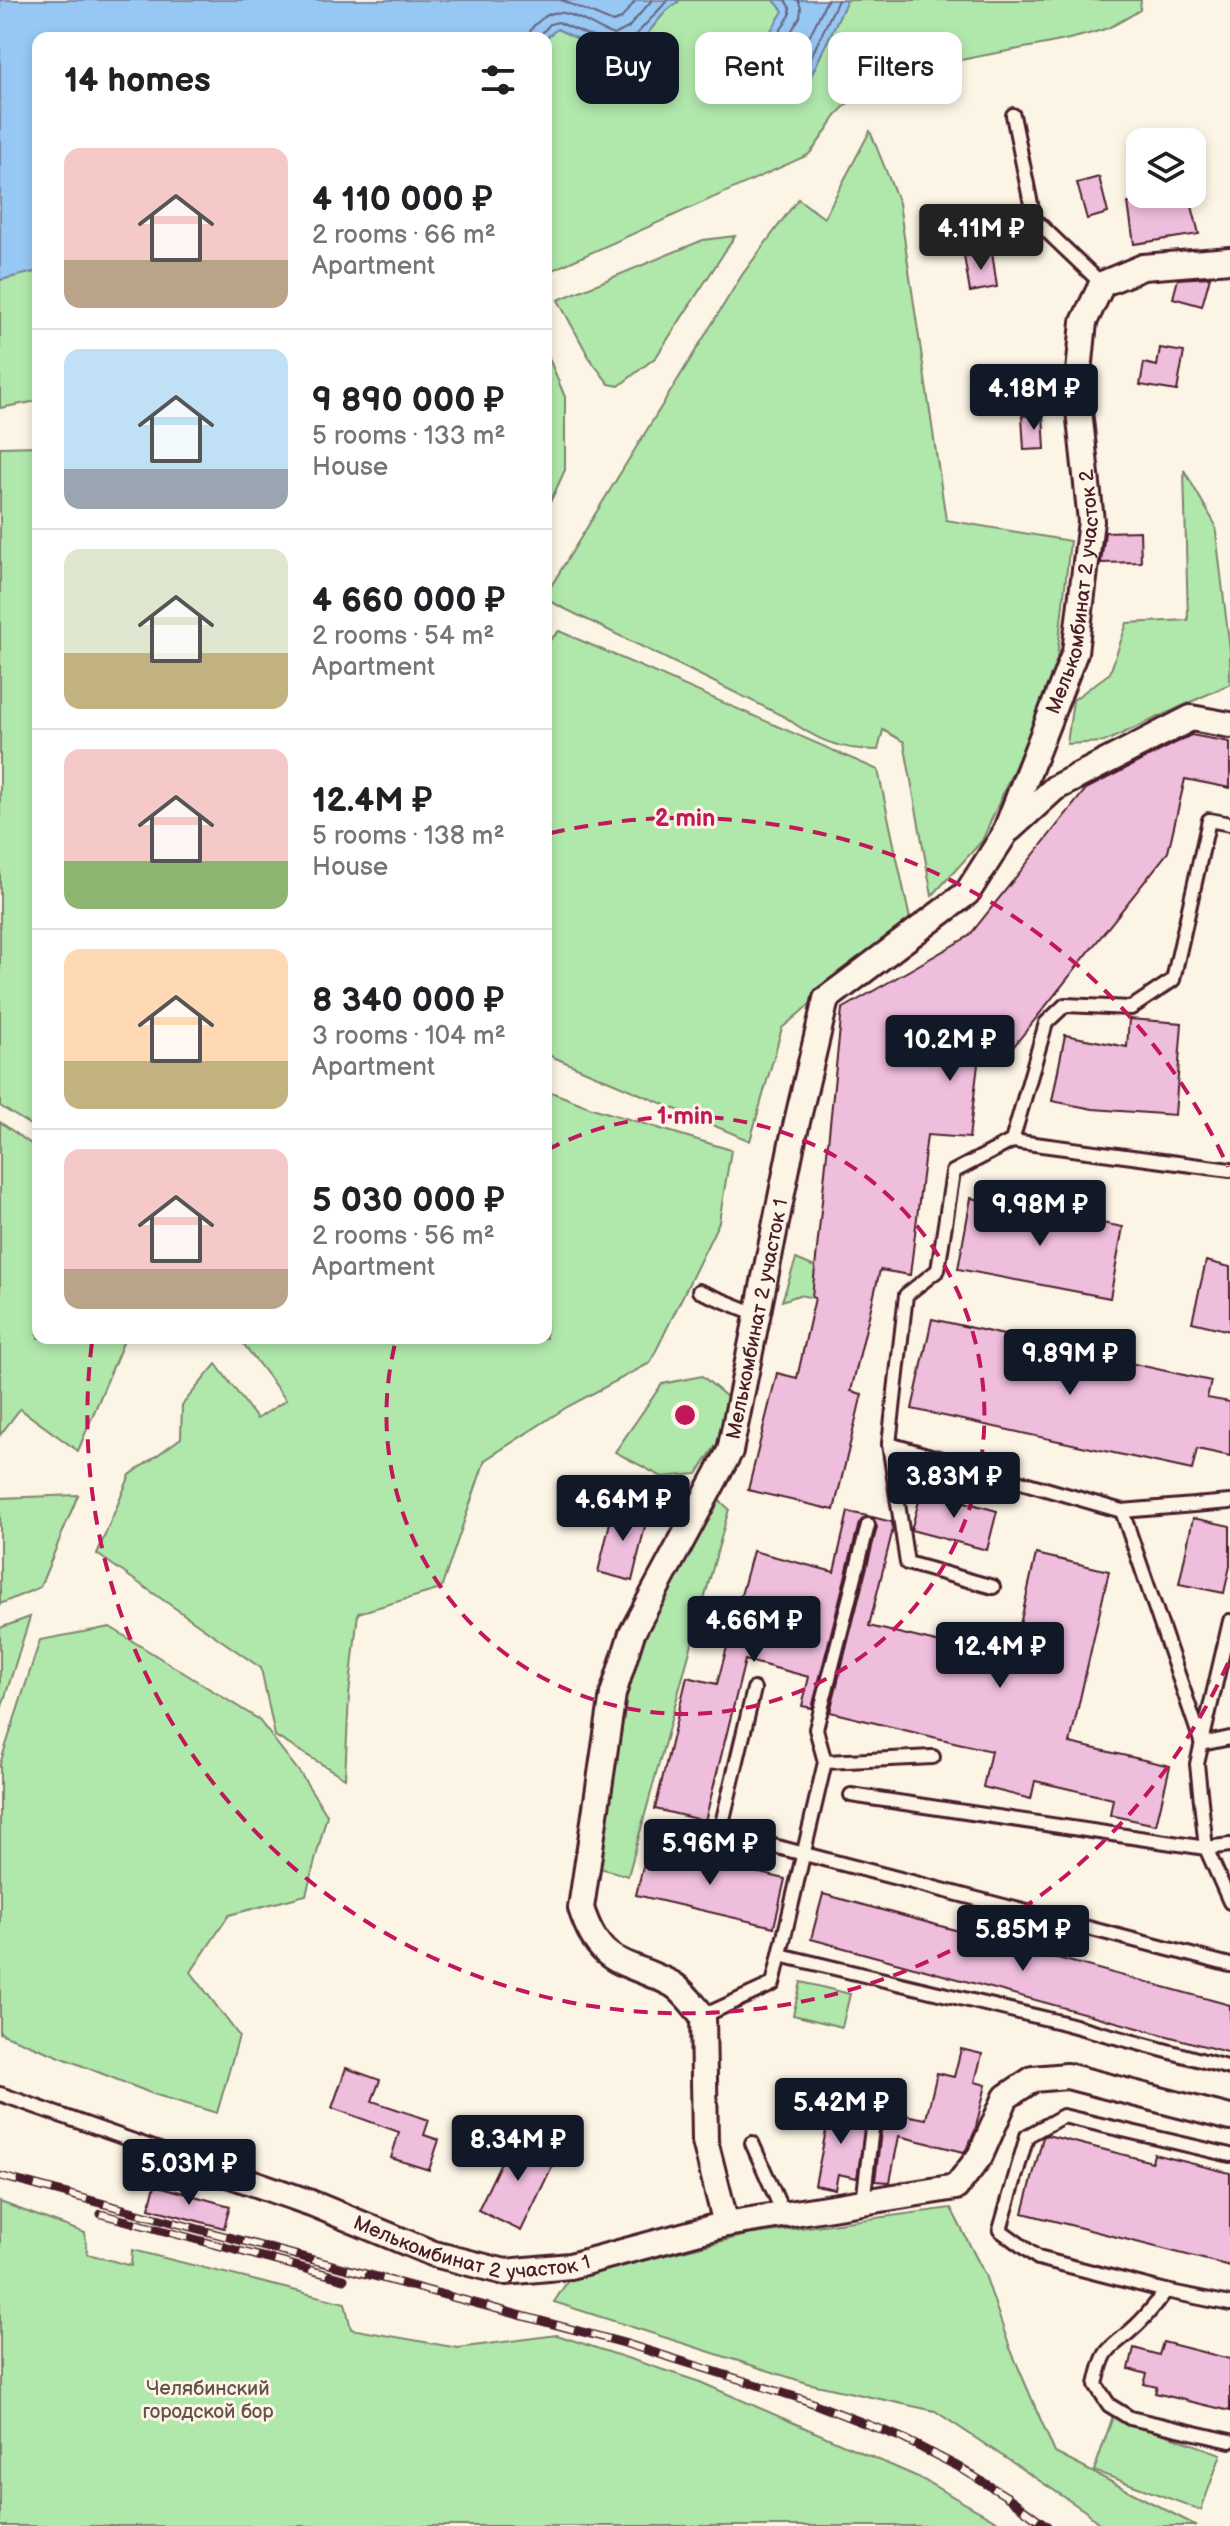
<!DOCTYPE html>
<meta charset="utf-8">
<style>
:root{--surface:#fff;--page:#f6f6f6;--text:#202124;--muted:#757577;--line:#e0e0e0;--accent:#111827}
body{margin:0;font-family:"Balsamiq Sans",sans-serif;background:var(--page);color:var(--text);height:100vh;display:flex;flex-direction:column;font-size:30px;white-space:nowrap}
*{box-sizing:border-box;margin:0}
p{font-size:26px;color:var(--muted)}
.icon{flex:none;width:44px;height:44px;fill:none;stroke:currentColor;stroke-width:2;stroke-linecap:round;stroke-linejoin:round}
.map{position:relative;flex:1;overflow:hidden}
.sheet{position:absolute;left:32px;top:32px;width:520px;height:1312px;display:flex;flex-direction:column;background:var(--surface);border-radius:16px;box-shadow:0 4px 12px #0003}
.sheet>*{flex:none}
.guide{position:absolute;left:576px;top:32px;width:534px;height:72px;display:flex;gap:16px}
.controls{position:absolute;left:1126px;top:128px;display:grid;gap:16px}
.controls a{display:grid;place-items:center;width:80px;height:80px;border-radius:16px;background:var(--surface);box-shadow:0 4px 12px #0003;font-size:40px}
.price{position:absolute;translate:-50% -68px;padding:0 18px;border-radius:8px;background:var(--accent);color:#fff;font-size:26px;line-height:52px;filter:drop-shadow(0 2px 4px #0008)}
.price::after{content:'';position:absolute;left:50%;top:48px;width:24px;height:18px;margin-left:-12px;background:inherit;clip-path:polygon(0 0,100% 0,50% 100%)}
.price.active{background:#222;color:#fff}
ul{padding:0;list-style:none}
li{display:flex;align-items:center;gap:24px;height:200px;padding:0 32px}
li+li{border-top:2px solid var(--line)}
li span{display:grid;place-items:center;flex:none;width:224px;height:160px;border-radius:16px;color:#555}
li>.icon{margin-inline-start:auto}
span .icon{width:96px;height:96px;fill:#fffc;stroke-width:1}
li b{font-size:34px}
h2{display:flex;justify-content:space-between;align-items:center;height:96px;padding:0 32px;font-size:34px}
.tag{padding:0 28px;border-radius:16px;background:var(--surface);box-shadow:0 4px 12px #0003;font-size:28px;line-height:72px}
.tag.active{background:var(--accent);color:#fff}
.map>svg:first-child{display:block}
</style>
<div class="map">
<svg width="1230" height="2526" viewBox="0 0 1230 2526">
<rect width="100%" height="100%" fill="#fcf5e5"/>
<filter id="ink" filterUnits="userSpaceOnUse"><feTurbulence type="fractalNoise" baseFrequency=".0125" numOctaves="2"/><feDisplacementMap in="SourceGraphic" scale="16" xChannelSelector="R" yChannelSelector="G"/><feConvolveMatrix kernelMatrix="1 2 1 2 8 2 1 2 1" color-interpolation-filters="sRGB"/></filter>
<g filter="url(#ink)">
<g fill="#b0e8ac" stroke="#7d846c" stroke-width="2">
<path d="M 680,0 L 774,0 L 784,11 L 745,73 L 806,86 L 847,0 L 1141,0 L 1140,10 C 1128,17 1115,26 1102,30 C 1021,56 928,53 854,99 C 833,112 825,138 808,155 L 546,273 L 546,38 L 557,29 L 612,55 L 639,44 L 665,12 Z"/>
<path d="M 870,131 L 899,203 L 946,520 L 1070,541 L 1055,676 L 982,841 L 932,896 L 904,742 L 883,730 L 878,750 C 839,750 816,740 785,717 L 551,602 L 548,591 L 742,275 L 798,199 L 824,218 Z"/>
<path d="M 735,236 L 656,357 L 619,386 L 609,384 L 590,359 L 558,300 L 703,240 Z"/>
<path d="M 38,271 L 38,401 L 0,408 L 0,280 Z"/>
<path d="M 546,351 L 565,397 L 565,470 L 546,511 Z"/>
<path d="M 38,446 L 38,1130 L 0,1106 L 0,447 Z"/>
<path d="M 1184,470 L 1215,524 L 1230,651 L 1230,684 L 1104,742 L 1067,744 L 1073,700 L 1110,673 L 1127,623 L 1188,620 Z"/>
<path d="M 559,631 L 878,770 L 910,919 L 782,1028 L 750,1141 L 546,1054 L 546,644 Z"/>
<path d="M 546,1090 L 592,1108 L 731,1150 L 719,1222 L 650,1363 L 567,1407 L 485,1460 L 441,1589 L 358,1613 L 349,1695 L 345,1778 L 275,1736 L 261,1668 L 97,1554 L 130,1475 L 181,1438 L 182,1405 L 216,1364 L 257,1419 L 286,1400 L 239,1338 L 546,1338 Z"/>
<path d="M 0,1122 L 38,1149 L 38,1338 L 125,1338 L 78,1451 L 20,1409 L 0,1435 Z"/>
<path d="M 796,1259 L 815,1267 L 825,1300 L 799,1295 L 782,1301 Z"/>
<path d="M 702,1376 L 727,1397 L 728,1427 L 697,1474 L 662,1477 L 615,1452 L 662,1384 Z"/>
<path d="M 78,1495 L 40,1587 L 0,1604 L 0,1498 Z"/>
<path d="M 717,1498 L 729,1509 L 628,1876 L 593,1866 L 636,1649 Z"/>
<path d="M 30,1617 L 0,1713 L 0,1628 Z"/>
<path d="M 110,1627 L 258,1719 L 300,1773 L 327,1815 L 306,1895 L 229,1915 L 191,1972 L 239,2036 L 217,2113 L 153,2094 L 0,2033 L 0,1764 L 40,1640 Z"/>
<path d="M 801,1982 L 850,1994 L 842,2027 L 793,2015 Z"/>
<path d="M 0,2202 L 85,2233 L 88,2254 L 131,2266 L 132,2250 L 345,2303 L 351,2329 L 458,2348 L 557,2335 L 700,2382 L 918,2477 L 1005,2526 L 0,2526 Z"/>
<path d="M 951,2208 L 985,2275 L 1010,2348 L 1055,2453 L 1197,2526 L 1102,2526 L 1085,2511 L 935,2411 L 807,2383 L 554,2302 L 569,2279 L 747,2235 Z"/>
<path d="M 1113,2416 L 1221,2454 L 1201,2510 L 1094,2471 Z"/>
</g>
<g fill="#97c8f3" stroke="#7884a3" stroke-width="2">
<path d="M 0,0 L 680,0 L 665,12 L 639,44 L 612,55 L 557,29 L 546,38 L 38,38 L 38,271 L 0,280 Z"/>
<path d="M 774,0 L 847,0 L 806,86 L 762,94 L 744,74 L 783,11 Z"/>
</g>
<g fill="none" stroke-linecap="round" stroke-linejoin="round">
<g stroke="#69637b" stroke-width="2">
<path d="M 561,0 L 613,22 L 621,19 L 636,0"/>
<path d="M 785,0 L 790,8 L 790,15 L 755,71 L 766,85 L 801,78 L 838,0"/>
<path d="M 798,0 L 801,8 L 800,17 L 769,68 L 772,73 L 794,68 L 827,0"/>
<path d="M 528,38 C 530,28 535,24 543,18 C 563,1 593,29 614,35 L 628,28 L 652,0"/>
<path d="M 538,38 L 550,24 L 558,22 L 613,46 L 634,37 L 668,0"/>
</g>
</g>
<g fill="#f0bedd" stroke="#4a1f2b" stroke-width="2">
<path d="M 1099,177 L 1108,213 L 1087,219 L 1077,183 Z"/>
<path d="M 1169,194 L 1189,194 L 1199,234 L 1134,244 L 1128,203 L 1170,197 Z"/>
<path d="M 992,252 L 997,287 L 970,292 L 964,256 Z"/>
<path d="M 1210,277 L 1202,306 L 1173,298 L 1178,279 Z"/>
<path d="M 1160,348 L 1184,352 L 1177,391 L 1140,385 L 1144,363 L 1157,366 Z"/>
<path d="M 1043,414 L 1045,449 L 1024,450 L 1022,416 Z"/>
<path d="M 1140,531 L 1141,562 L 1101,563 L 1105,532 Z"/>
<path d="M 1191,735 L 1230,742 L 1230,788 L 1185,779 L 1168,852 L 1014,1046 L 981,1040 L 969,1138 L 927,1135 L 910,1275 L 880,1270 L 851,1391 L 862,1394 L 834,1510 L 748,1490 L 777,1373 L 797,1378 L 815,1298 L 812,1297 L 842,1009 L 969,936 L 1086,789 Z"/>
<path d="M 1129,1019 L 1182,1023 L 1175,1115 L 1093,1109 L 1052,1101 L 1065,1035 L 1127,1047 Z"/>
<path d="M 971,1198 L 1123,1227 L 1110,1298 L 958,1269 Z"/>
<path d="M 1206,1261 L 1230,1267 L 1230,1331 L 1192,1322 Z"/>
<path d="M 932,1319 L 1211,1381 L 1207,1398 L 1230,1402 L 1230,1456 L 1197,1449 L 1192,1470 L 912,1409 Z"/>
<path d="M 922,1490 L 997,1511 L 987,1550 L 911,1530 Z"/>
<path d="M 614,1506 L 648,1514 L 632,1581 L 598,1572 Z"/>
<path d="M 848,1512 L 868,1516 L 859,1523 L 812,1708 L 802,1706 L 809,1677 L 745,1660 L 705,1821 L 655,1809 L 687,1677 L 717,1684 L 753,1551 L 834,1572 Z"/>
<path d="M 872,1517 L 892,1522 L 893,1529 L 869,1626 L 1012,1660 L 1036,1554 L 1109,1571 L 1070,1743 L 1170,1766 L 1156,1825 L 1110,1815 L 1113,1799 L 1035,1781 L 1031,1799 L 983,1787 L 991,1751 L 830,1712 L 877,1527 Z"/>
<path d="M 1193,1518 L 1230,1526 L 1230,1566 L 1224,1593 L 1179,1584 Z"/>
<path d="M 648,1846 L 785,1879 L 774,1927 L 636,1895 Z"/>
<path d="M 823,1894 L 1230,2005 L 1230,2053 L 811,1939 Z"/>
<path d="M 961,2049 L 982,2054 L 975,2082 L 986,2085 L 975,2131 L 967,2148 L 964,2152 L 899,2136 L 890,2182 L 875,2181 L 882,2124 L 890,2112 L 926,2119 L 937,2073 L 954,2077 Z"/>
<path d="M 346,2068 L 380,2080 L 372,2101 L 429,2120 L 424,2135 L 439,2140 L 429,2170 L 391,2158 L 399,2132 L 332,2108 Z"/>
<path d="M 831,2106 L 867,2113 L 857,2178 L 838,2174 L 835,2189 L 815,2185 Z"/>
<path d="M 514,2135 L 557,2156 L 521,2231 L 478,2210 Z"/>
<path d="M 1047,2135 L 1152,2162 L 1154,2154 L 1230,2173 L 1230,2266 L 1023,2213 L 1043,2137 Z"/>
<path d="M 155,2185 L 230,2206 L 224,2228 L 149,2208 Z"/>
<path d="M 1163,2342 L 1230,2359 L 1230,2411 L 1155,2393 L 1157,2387 L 1144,2384 L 1147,2374 L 1129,2369 L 1134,2348 L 1159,2355 Z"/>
</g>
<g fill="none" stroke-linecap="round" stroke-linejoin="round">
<defs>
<g id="service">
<path d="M 1013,115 L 1034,219 L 1102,284"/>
<path d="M 1230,824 L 1209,820 L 1173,980 L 1131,1008 L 1065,1005 L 1046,1023 L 1012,1141 L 953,1172 L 938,1270 L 906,1295 L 889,1444 L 1122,1511 L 1230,1502"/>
<path d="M 1012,1141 L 1230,1170"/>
<path d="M 699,1291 L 759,1315"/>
<path d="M 889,1444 L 907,1563 L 993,1587"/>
<path d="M 1122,1511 L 1202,1744 L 1230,1738"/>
<path d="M 1230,1621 L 1197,1764 L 1206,1848 L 1230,1902"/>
<path d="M 754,1689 L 720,1832 L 1230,1965"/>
<path d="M 825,1762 L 933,1757"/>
<path d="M 851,1795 L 1206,1848 L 1230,1845"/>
<path d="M 780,1955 L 1060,2022 L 1230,2068"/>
<path d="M 703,2016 L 773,1984 L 825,1762 L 816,1729 L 868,1525"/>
<path d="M 0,2094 L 222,2172"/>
<path d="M 752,2143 L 784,2215"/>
<path d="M 863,2202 L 873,2120 L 892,2095"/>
<path d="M 1166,2291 L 1038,2258 L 1000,2230 L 1027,2136 L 1063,2116 L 1230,2155"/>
<path d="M 1230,2304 L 1166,2291 C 1157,2302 1148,2315 1137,2325 C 1109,2352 1105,2342 1096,2385 L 1109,2405 L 1130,2418 L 1230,2441"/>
</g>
<g id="minor">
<path d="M 1010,829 L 1055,788 L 1191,718 L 1230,725"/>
<path id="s1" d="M 222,2172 L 311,2203 L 434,2254 L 505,2272 L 570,2266 L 726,2224 L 956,2187 L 980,2156 L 1006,2097 L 1033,2079 L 1067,2076 L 1230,2118"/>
<path id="s2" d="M 726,2224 L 705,2141 L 703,2016 C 694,2006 684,1991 672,1984 C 624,1959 600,1968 581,1908 L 613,1694 L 632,1633 L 730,1451 L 792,1143 L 826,999 L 967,893 L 1004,835 L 1075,652 L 1091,521 L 1077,392 L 1084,322 L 1102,284 L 1143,267 L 1230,260"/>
</g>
</defs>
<use href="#service" stroke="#4a1f2b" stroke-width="18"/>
<use href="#minor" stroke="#4a1f2b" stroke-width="30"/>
<use href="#service" stroke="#fcf5e5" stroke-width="12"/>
<use href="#minor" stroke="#fcf5e5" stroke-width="24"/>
<defs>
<g id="rail">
<path d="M 0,2176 L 624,2343 L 802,2399 L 900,2437 L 957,2466 L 1006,2496 L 1047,2526"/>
<path d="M 101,2214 L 344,2279"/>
</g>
</defs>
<use href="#rail" stroke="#4a1f2b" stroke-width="9"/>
<use href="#rail" stroke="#fcf5e5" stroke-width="6" stroke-dasharray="18" stroke-linecap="butt"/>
</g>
</g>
<g fill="none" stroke="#c2185b" stroke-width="4" stroke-dasharray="14 10">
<path d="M547 1150A299 299 0 1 1 396 1340"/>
<path d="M1228 1663A597 597 0 0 1 92 1342M551 833A597 597 0 0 1 1228 1167"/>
</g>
<g text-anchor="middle" stroke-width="6" stroke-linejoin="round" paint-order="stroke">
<g font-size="20" fill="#4a1f2b" stroke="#fcf5e5">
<text dy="7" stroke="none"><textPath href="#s2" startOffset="1830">Мелькомбинат 2 участок 2</textPath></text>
<text dy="7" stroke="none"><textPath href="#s2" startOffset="1002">Мелькомбинат 2 участок 1</textPath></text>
<text dy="7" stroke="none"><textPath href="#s1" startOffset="264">Мелькомбинат 2 участок 1</textPath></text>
</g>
<g font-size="20" fill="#64514b" stroke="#fcf5e5">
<text x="208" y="2395">Челябинский<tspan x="208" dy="23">городской бор</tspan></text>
</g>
</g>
<circle cx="685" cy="1415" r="12" fill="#c2185b" stroke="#fcf5e5" stroke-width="4"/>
<g font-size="24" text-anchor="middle" font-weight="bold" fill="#c2185b" stroke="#fcf5e5" stroke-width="6" stroke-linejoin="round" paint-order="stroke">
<text x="685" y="826">2 min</text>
<text x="685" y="1124">1 min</text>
</g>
</svg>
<div class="controls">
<a><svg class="icon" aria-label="layers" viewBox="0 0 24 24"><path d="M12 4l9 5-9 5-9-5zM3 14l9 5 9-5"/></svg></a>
</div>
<b class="price active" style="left:981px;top:272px">4.11M ₽</b>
<b class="price" style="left:1034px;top:432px">4.18M ₽</b>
<b class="price" style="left:950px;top:1083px">10.2M ₽</b>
<b class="price" style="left:1040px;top:1248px">9.98M ₽</b>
<b class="price" style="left:1070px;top:1397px">9.89M ₽</b>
<b class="price" style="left:954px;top:1520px">3.83M ₽</b>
<b class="price" style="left:623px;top:1543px">4.64M ₽</b>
<b class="price" style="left:754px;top:1664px">4.66M ₽</b>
<b class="price" style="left:1000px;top:1690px">12.4M ₽</b>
<b class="price" style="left:710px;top:1887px">5.96M ₽</b>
<b class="price" style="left:1023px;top:1973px">5.85M ₽</b>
<b class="price" style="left:841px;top:2146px">5.42M ₽</b>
<b class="price" style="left:518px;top:2183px">8.34M ₽</b>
<b class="price" style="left:189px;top:2207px">5.03M ₽</b>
<div class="guide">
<a class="tag active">Buy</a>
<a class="tag">Rent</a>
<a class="tag">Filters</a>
</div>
<section class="sheet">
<h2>14 homes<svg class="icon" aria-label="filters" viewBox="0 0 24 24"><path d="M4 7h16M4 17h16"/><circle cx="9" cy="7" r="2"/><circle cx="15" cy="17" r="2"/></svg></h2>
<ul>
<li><span style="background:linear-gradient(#f6c9c9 70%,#b9a48a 0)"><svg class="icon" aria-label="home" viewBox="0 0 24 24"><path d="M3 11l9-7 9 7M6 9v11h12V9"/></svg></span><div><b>4 110 000 ₽</b><p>2 rooms · 66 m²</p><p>Apartment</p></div></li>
<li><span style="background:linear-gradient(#bfe0f5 75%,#9aa5b1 0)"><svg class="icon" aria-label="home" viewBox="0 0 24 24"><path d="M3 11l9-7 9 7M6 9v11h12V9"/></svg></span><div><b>9 890 000 ₽</b><p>5 rooms · 133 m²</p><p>House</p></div></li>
<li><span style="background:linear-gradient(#dfe7d0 65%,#c2b280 0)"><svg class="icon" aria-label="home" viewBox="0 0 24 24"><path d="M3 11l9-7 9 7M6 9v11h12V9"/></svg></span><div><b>4 660 000 ₽</b><p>2 rooms · 54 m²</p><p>Apartment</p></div></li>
<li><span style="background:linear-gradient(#f6c9c9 70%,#8fb573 0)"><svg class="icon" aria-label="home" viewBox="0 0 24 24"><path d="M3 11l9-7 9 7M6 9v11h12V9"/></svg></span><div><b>12.4M ₽</b><p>5 rooms · 138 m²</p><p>House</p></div></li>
<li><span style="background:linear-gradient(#ffd9b3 70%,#c2b280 0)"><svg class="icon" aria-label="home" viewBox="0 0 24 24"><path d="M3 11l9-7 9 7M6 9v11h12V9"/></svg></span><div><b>8 340 000 ₽</b><p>3 rooms · 104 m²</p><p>Apartment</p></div></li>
<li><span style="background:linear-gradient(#f6c9c9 75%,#b9a48a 0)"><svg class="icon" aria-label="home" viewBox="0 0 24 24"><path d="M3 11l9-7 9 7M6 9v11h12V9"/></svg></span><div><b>5 030 000 ₽</b><p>2 rooms · 56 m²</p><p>Apartment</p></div></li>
</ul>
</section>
</div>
